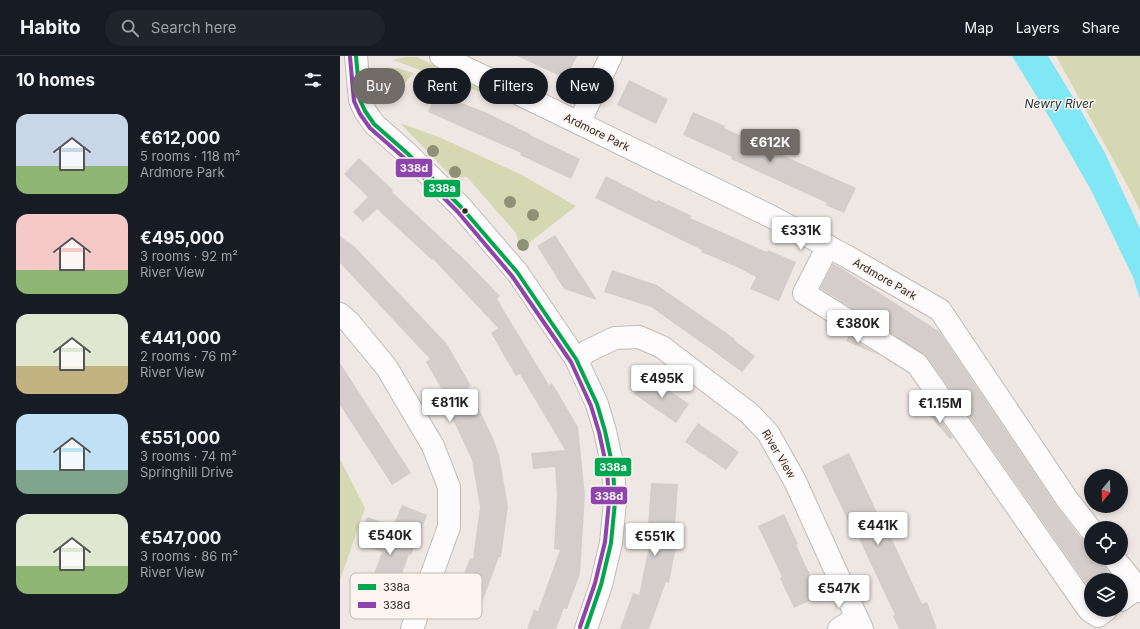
<!DOCTYPE html>
<meta charset="utf-8">
<style>
:root{--surface:#171b24;--page:#20242c;--text:#f1f3f6;--muted:#9ea1a6;--line:#363941;--accent:#726c69}
body{margin:0;font-family:Inter,sans-serif;background:var(--page);color:var(--text);height:100vh;display:flex;flex-direction:column;font-size:15px;white-space:nowrap}
*{box-sizing:border-box;margin:0}
p{font-size:13px;color:var(--muted)}
.icon{flex:none;width:22px;height:22px;fill:none;stroke:currentColor;stroke-width:2;stroke-linecap:round;stroke-linejoin:round}
.map{position:relative;flex:1;overflow:hidden}
.drawer{display:flex;flex-direction:column;background:var(--surface);width:340px}
.drawer>*{flex:none}
.banner{position:absolute;left:12px;top:12px;width:380px;height:36px;display:flex;gap:8px}
.needle{width:26px;rotate:199deg}
.tools{position:absolute;left:744px;top:413px;display:grid;gap:8px}
.tools a{display:grid;place-items:center;width:44px;height:44px;border-radius:50%;background:var(--surface);box-shadow:0 2px 6px #0003;font-size:20px}
.price{position:absolute;translate:-50% -34px;padding:0 9px;border-radius:4px;background:#fff;color:#222;font-size:13px;line-height:26px;filter:drop-shadow(0 1px 2px #0008)}
.price::after{content:'';position:absolute;left:50%;top:24px;width:12px;height:9px;margin-left:-6px;background:inherit;clip-path:polygon(0 0,100% 0,50% 100%)}
.price.active{background:var(--accent);color:#fff}
ul{padding:0;list-style:none}
li{display:flex;align-items:center;gap:12px;height:100px;padding:0 16px}
li span{display:grid;place-items:center;flex:none;width:112px;height:80px;border-radius:12px;color:#555}
li>.icon{margin-inline-start:auto}
span .icon{width:48px;height:48px;fill:#fffc;stroke-width:1}
li b{font-size:17px}
h2{display:flex;justify-content:space-between;align-items:center;height:48px;padding:0 16px;font-size:17px}
.chip{padding:0 14px;border-radius:18px;background:var(--surface);box-shadow:0 2px 6px #0003;font-size:14px;line-height:36px}
.chip.active{background:var(--accent);color:#fff}
header{display:flex;align-items:center;gap:24px;box-sizing:border-box;height:56px;padding:0 20px;background:var(--surface);border-bottom:1px solid var(--line)}
header strong{font-size:19px}
nav{display:flex;gap:22px;margin-inline-start:auto;font-size:14px}
.search{width:280px;height:36px;background:var(--page);display:flex;align-items:center;gap:10px;box-sizing:border-box;padding:0 14px;border-radius:22px;color:var(--muted);font-size:15px}
main{display:flex;flex:1;min-height:0}
.map>svg:first-child{display:block}
</style>
<header>
<strong>Habito</strong>
<div class="search"><svg class="icon" aria-label="search" viewBox="0 0 24 24"><circle cx="10" cy="10" r="6"/><path d="M15 15l6 6"/></svg>Search here</div>
<nav><a>Map</a><a>Layers</a><a>Share</a></nav>
</header>
<main>
<section class="drawer">
<h2>10 homes<svg class="icon" aria-label="filters" viewBox="0 0 24 24"><path d="M4 7h16M4 17h16"/><circle cx="9" cy="7" r="2"/><circle cx="15" cy="17" r="2"/></svg></h2>
<ul>
<li><span style="background:linear-gradient(#c9d6e8 65%,#8fb573 0)"><svg class="icon" aria-label="home" viewBox="0 0 24 24"><path d="M3 11l9-7 9 7M6 9v11h12V9"/></svg></span><div><b>€612,000</b><p>5 rooms · 118 m²</p><p>Ardmore Park</p></div></li>
<li><span style="background:linear-gradient(#f6c9c9 70%,#8fb573 0)"><svg class="icon" aria-label="home" viewBox="0 0 24 24"><path d="M3 11l9-7 9 7M6 9v11h12V9"/></svg></span><div><b>€495,000</b><p>3 rooms · 92 m²</p><p>River View</p></div></li>
<li><span style="background:linear-gradient(#dfe7d0 65%,#c2b280 0)"><svg class="icon" aria-label="home" viewBox="0 0 24 24"><path d="M3 11l9-7 9 7M6 9v11h12V9"/></svg></span><div><b>€441,000</b><p>2 rooms · 76 m²</p><p>River View</p></div></li>
<li><span style="background:linear-gradient(#bfe0f5 70%,#7fa58c 0)"><svg class="icon" aria-label="home" viewBox="0 0 24 24"><path d="M3 11l9-7 9 7M6 9v11h12V9"/></svg></span><div><b>€551,000</b><p>3 rooms · 74 m²</p><p>Springhill Drive</p></div></li>
<li><span style="background:linear-gradient(#dfe7d0 65%,#8fb573 0)"><svg class="icon" aria-label="home" viewBox="0 0 24 24"><path d="M3 11l9-7 9 7M6 9v11h12V9"/></svg></span><div><b>€547,000</b><p>3 rooms · 86 m²</p><p>River View</p></div></li>
</ul>
</section>
<div class="map">
<svg width="800" height="573" viewBox="0 0 800 573">
<rect width="100%" height="100%" fill="#efe7e3"/>
<g fill="#d6d8b3">
<path d="M 716,0 L 800,0 L 800,155 L 791,136 Z"/>
<path d="M 65,1 L 77,1 L 173,48 L 53,4 Z"/>
<path d="M 51,12 L 57,12 L 74,17 L 44,49 C 42,47 39,45 38,42 C 34,32 44,18 51,12 Z"/>
<path d="M 60,67 L 101,82 L 180,118 L 236,150 L 180,194 L 176,177 L 127,121 L 113,122 Z"/>
<path d="M 0,403 L 25,452 L 0,524 Z"/>
</g>
<path fill="#80e7f5" d="M 672,0 L 708,0 L 736,46 L 765,97 L 800,173 L 800,243 L 793,221 L 751,134 L 711,64 Z"/>
<g fill="#d4cdcc">
<path d="M 177,0 L 237,0 L 226,23 Z"/>
<path d="M 289,24 L 328,43 L 316,68 L 277,49 Z"/>
<path d="M 96,37 L 145,56 L 190,78 L 190,79 L 240,103 L 231,123 L 180,99 L 181,97 L 88,56 Z"/>
<path d="M 353,56 L 385,70 L 384,72 L 433,95 L 516,132 L 504,157 L 486,149 L 487,147 L 391,103 L 392,101 L 343,79 Z"/>
<path d="M 19,102 L 53,134 L 52,136 L 127,206 L 160,240 L 157,243 L 209,329 L 212,327 L 238,371 L 245,439 L 240,518 L 227,553 L 224,552 L 216,573 L 187,573 L 194,554 L 198,555 L 220,494 L 214,493 L 217,439 L 215,411 L 193,413 L 191,397 L 225,394 L 180,318 L 176,320 L 151,277 L 158,272 L 93,203 L 92,204 L 37,153 L 23,166 L 13,156 L 28,141 L 4,118 Z"/>
<path d="M 266,120 L 317,146 L 318,144 L 352,160 L 350,162 L 427,196 L 428,194 L 456,206 L 439,245 L 410,233 L 416,221 L 397,211 L 361,196 L 362,194 L 255,142 Z"/>
<path d="M 215,179 L 228,199 L 257,244 L 224,233 L 197,190 Z"/>
<path d="M 0,180 L 15,191 L 107,288 L 131,330 L 128,331 L 153,382 L 159,399 L 168,451 L 161,501 L 159,501 L 140,552 L 115,543 L 130,502 L 133,503 L 140,451 L 132,404 L 108,353 L 112,351 L 86,306 L 90,303 L 0,207 Z"/>
<path d="M 493,207 L 600,276 L 717,450 L 741,482 L 749,486 L 751,489 L 751,502 L 759,502 L 774,524 L 751,524 L 751,535 L 587,301 L 480,232 Z"/>
<path d="M 272,214 L 317,229 L 395,283 L 394,284 L 415,300 L 402,316 L 369,292 L 311,251 L 264,236 Z"/>
<path d="M 509,280 L 539,299 L 506,285 Z"/>
<path d="M 0,307 L 71,417 L 52,429 L 0,349 Z"/>
<path d="M 307,319 L 349,348 L 336,367 L 294,338 Z"/>
<path d="M 594,354 L 613,381 L 610,383 L 589,359 Z"/>
<path d="M 358,367 L 399,396 L 386,414 L 345,386 Z"/>
<path d="M 509,397 L 542,467 L 544,466 L 582,548 L 587,546 L 597,573 L 559,573 L 553,560 L 555,559 L 514,472 L 512,473 L 482,410 Z"/>
<path d="M 311,427 L 338,428 L 334,484 L 338,485 L 333,506 L 329,527 L 326,526 L 309,573 L 280,573 L 293,537 L 299,539 L 313,470 L 308,470 Z"/>
<path d="M 62,449 L 87,459 L 71,499 L 69,498 L 47,562 L 29,556 L 30,553 L 22,550 L 42,496 L 18,488 L 27,461 L 53,470 Z"/>
<path d="M 444,458 L 458,488 L 456,489 L 480,540 L 454,552 L 440,522 L 442,521 L 418,470 Z"/>
</g>
<g fill="none" stroke-linecap="round" stroke-linejoin="round">
<defs>
<g id="minor">
<path d="M 16,0 L 20,44 L 25,55 L 34,68 L 67,97 L 121,151 L 177,216 L 236,303 L 257,348 L 265,375 L 273,412 L 275,446 L 271,487 L 261,529 L 246,573"/>
<path d="M 101,0 L 428,159 L 506,200 L 600,254 L 727,443 L 751,474"/>
<path d="M 239,67 L 271,0"/>
<path d="M 488,190 L 464,237 L 577,308 L 749,554 L 758,560 L 766,554"/>
<path d="M 0,258 L 10,267 L 47,312 L 93,390 L 109,431 L 109,471 L 72,573"/>
<path d="M 236,303 L 248,295 L 275,282 L 299,281 L 322,291 L 409,357 L 428,377 L 455,425 L 522,573"/>
<path d="M 774,502 L 800,535"/>
<path d="M 781,544 L 798,532"/>
<path d="M 499,573 L 516,562"/>
</g>
</defs>
<use href="#minor" stroke="#c1bbb8" stroke-width="24"/>
<use href="#minor" stroke="#fdfbfb" stroke-width="22"/>
<defs>
<path id="bus-1" d="M 16,0 L 20,44 L 25,55 L 34,68 L 67,97 L 121,151 L 177,216 L 236,303 L 257,348 L 265,375 L 273,412 L 275,446 L 271,487 L 261,529 L 246,573"/>
<path id="bus-2" d="M 10,1 L 14,45 L 20,58 L 30,72 L 63,101 L 117,155 L 172,220 L 231,306 L 251,350 L 259,376 L 267,413 L 269,446 L 265,486 L 255,527 L 240,571"/>
</defs>
<use href="#bus-1" stroke="#fdf4ef" stroke-width="7"/>
<use href="#bus-2" stroke="#fdf4ef" stroke-width="7"/>
<use href="#bus-1" stroke="#00a651" stroke-width="4"/>
<use href="#bus-2" stroke="#8e44ad" stroke-width="4"/>
</g>
<g fill="#909077">
<circle cx="93" cy="95" r="6"/>
<circle cx="115" cy="116" r="6"/>
<circle cx="170" cy="146" r="6"/>
<circle cx="193" cy="159" r="6"/>
<circle cx="183" cy="189" r="6"/>
</g>
<circle fill="#2f2927" stroke="#fdf4ef" stroke-width="1.5" cx="125" cy="155" r="3.5"/>
<g text-anchor="middle" stroke-width="3" stroke-linejoin="round" paint-order="stroke">
<g font-size="11" fill="#2f2927" stroke="#fdf4ef">
<text transform="translate(257 76) rotate(26)" y="4">Ardmore Park</text>
<text transform="translate(545 223) rotate(30)" y="4">Ardmore Park</text>
<text transform="translate(439 398) rotate(59)" y="4">River View</text>
</g>
<g font-size="12" font-style="italic" fill="#20393d" stroke="#fdf4ef">
<text x="719" y="52">Newry River</text>
</g>
</g>
<rect x="10" y="517" width="132" height="46" rx="6" fill="#fdf4ef" stroke="#bfb7b3" stroke-width="1"/>
<rect x="18" y="528" width="18" height="6" fill="#00a651"/>
<rect x="18" y="546" width="18" height="6" fill="#8e44ad"/>
<g font-size="11" fill="#2f2927">
<text x="43" y="535">338a</text>
<text x="43" y="553">338d</text>
</g>
<g stroke="#fdf4ef" stroke-width="1.5">
<rect x="55" y="102" width="38" height="20" rx="4" fill="#8e44ad"/>
<rect x="83" y="123" width="38" height="19" rx="4" fill="#00a651"/>
<rect x="254" y="401" width="38" height="20" rx="4" fill="#00a651"/>
<rect x="250" y="430" width="38" height="19" rx="4" fill="#8e44ad"/>
</g>
<g font-size="11" text-anchor="middle" font-weight="bold" fill="#fff">
<text x="74" y="116">338d</text>
<text x="102" y="136">338a</text>
<text x="273" y="415">338a</text>
<text x="269" y="444">338d</text>
</g>
</svg>
<div class="tools">
<a><svg class="needle" viewBox="-14 -14 28 28"><path d="M0-13l5 13h-10z" fill="#e53935"/><path d="M0 13l5-13h-10z" fill="#9ea1a6"/></svg></a>
<a><svg class="icon" aria-label="locate" viewBox="0 0 24 24"><circle cx="12" cy="12" r="6"/><path d="M12 2v4M12 18v4M2 12h4M18 12h4"/></svg></a>
<a><svg class="icon" aria-label="layers" viewBox="0 0 24 24"><path d="M12 4l9 5-9 5-9-5zM3 14l9 5 9-5"/></svg></a>
</div>
<b class="price active" style="left:430px;top:107px">€612K</b>
<b class="price" style="left:461px;top:195px">€331K</b>
<b class="price" style="left:518px;top:288px">€380K</b>
<b class="price" style="left:322px;top:343px">€495K</b>
<b class="price" style="left:110px;top:367px">€811K</b>
<b class="price" style="left:600px;top:368px">€1.15M</b>
<b class="price" style="left:538px;top:490px">€441K</b>
<b class="price" style="left:50px;top:500px">€540K</b>
<b class="price" style="left:315px;top:501px">€551K</b>
<b class="price" style="left:499px;top:553px">€547K</b>
<div class="banner">
<a class="chip active">Buy</a>
<a class="chip">Rent</a>
<a class="chip">Filters</a>
<a class="chip">New</a>
</div>
</div>
</main>
